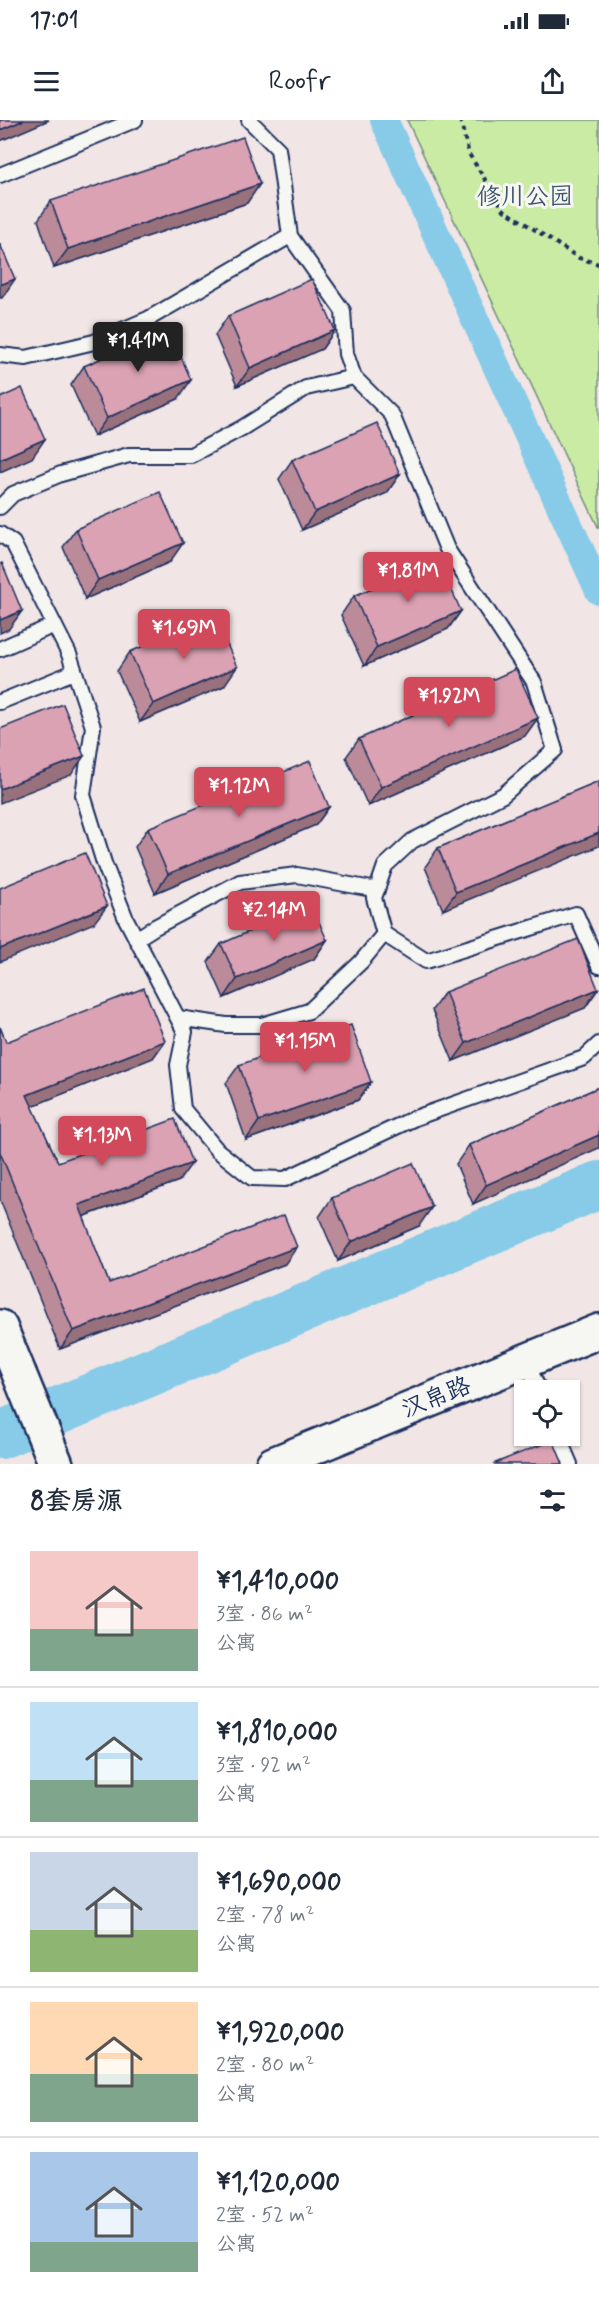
<!DOCTYPE html>
<html lang="zh">
<meta charset="utf-8">
<style>
:root{--surface:#fff;--page:#f6f6f7;--text:#1f2937;--muted:#747a83;--line:#e0e1e3;--accent:#d1495b}
body{margin:0;font-family:Mynerve,"LXGW WenKai TC",sans-serif;background:var(--page);color:var(--text);height:100vh;display:flex;flex-direction:column;font-size:22px;white-space:nowrap}
*{box-sizing:border-box;margin:0}
p{font-size:20px;color:var(--muted)}
.icon{flex:none;width:33px;height:33px;fill:none;stroke:currentColor;stroke-width:2;stroke-linecap:round;stroke-linejoin:round}
.map{position:relative;height:1344px;overflow:hidden}
.details{display:flex;flex-direction:column;background:var(--surface);flex:1}
.details>*{flex:none}
.tools{position:absolute;left:514px;top:1260px;display:grid;gap:12px}
.tools a{display:grid;place-items:center;width:66px;height:66px;border-radius:0px;background:var(--surface);box-shadow:0 2px 4px #0004;font-size:30px}
.price{position:absolute;translate:-50% -51px;padding:0 14px;border-radius:6px;background:var(--accent);color:#fff;font-size:20px;line-height:39px;filter:drop-shadow(0 2px 3px #0008)}
.price::after{content:'';position:absolute;left:50%;top:36px;width:18px;height:14px;margin-left:-9px;background:inherit;clip-path:polygon(0 0,100% 0,50% 100%)}
.price.selected{background:#222;color:#fff}
ul{padding:0;list-style:none}
li{display:flex;align-items:center;gap:18px;height:150px;padding:0 30px}
li+li{border-top:2px solid var(--line)}
li span{display:grid;place-items:center;flex:none;width:168px;height:120px;border-radius:0px;color:#555}
li>.icon{margin-inline-start:auto}
span .icon{width:72px;height:72px;fill:#fffc;stroke-width:1}
li b{font-size:26px}
h2{display:flex;justify-content:space-between;align-items:center;height:72px;padding:0 30px;font-size:26px}
.status{display:flex;justify-content:space-between;align-items:center;height:42px;padding:0 30px;background:var(--surface);direction:ltr}
.status svg{height:16px;fill:currentColor}
header{display:flex;justify-content:space-between;align-items:center;height:78px;padding:0 30px;background:var(--surface);font-size:27px;font-weight:600}
.map>svg:first-child{display:block}
</style>
<div class="status"><b>17:01</b><svg viewBox="0 0 49 12"><path d="M0 12V9h3v3zM5 12V6h3v6zM10 12V3h3v9zM15 12V0h3v12zM26 1h20v11H26zM47 4h2v5h-2z"/></svg></div>
<header><svg class="icon" aria-label="menu" viewBox="0 0 24 24"><path d="M4 6h16M4 12h16M4 18h16"/></svg>Roofr<svg class="icon" aria-label="share" viewBox="0 0 24 24"><path d="M12 15V3M7 8l5-5 5 5M5 13v7h14v-7"/></svg></header>
<div class="map">
<svg width="599" height="1344" viewBox="0 0 599 1344">
<rect width="100%" height="100%" fill="#f1e5e5"/>
<filter id="ink" filterUnits="userSpaceOnUse"><feTurbulence type="fractalNoise" baseFrequency=".0167" numOctaves="2"/><feDisplacementMap in="SourceGraphic" scale="12" xChannelSelector="R" yChannelSelector="G"/><feConvolveMatrix kernelMatrix="1 2 1 2 8 2 1 2 1" color-interpolation-filters="sRGB"/></filter>
<g filter="url(#ink)">
<path fill="#c9eba3" stroke="#728d80" stroke-width="1.5" d="M 407,0 L 599,0 L 599,409 Z"/>
<g fill="none" stroke-linecap="round" stroke-linejoin="round">
<path stroke="#87cbe8" stroke-width="28" d="M 384,0 L 599,471"/>
<path stroke="#87cbe8" stroke-width="48" d="M 0,1315 L 599,1065"/>
<defs>
<g id="lane">
<path d="M 249,0 L 278,29 L 290,116 L 343,191 L 346,234 L 354,257 L 392,295 L 447,429 L 534,562 L 555,630 L 503,675 L 412,721 L 385,746 L 374,778 L 384,814 L 426,841 L 576,794 L 599,846"/>
<path d="M 0,55 L 135,0"/>
<path d="M 0,235 L 26,238 L 94,222 L 148,199 L 290,116"/>
<path d="M 0,387 L 13,374 L 61,354 L 129,335 L 191,335 L 242,308 L 306,268 L 354,257"/>
<path d="M 0,414 L 13,423 L 69,534 L 93,607 L 83,675 L 104,743 L 126,799 L 185,912 L 178,945 L 183,989 L 217,1030 L 252,1058 L 285,1059 L 415,998 L 584,938 L 599,924"/>
<path d="M 0,529 L 54,505"/>
<path d="M 0,582 L 74,552"/>
<path d="M 136,819 L 155,807 L 240,762 L 297,755 L 377,770"/>
<path d="M 178,898 L 226,905 L 262,905 L 309,891 L 361,842 L 384,814"/>
<path d="M 526,1241 L 539,1270"/>
<path d="M 558,1316 L 570,1344"/>
</g>
<g id="secondary">
<path d="M 0,1207 L 56,1344"/>
<path d="M 273,1344 L 599,1211"/>
</g>
</defs>
<use href="#lane" stroke="#1b2f5e" stroke-width="18"/>
<use href="#secondary" stroke="#1b2f5e" stroke-width="38"/>
<path stroke="#1b2f5e" stroke-width="4" stroke-dasharray="4.5 4.5" stroke-linecap="butt" d="M 460,0 L 469,34 L 504,90 L 579,138 L 599,144"/>
<use href="#lane" stroke="#f6f6f2" stroke-width="14"/>
<use href="#secondary" stroke="#f6f6f2" stroke-width="33"/>
</g>
<g fill="#bc8b9a" stroke="#1b2f5e" stroke-width="1.5">
<path d="M 51,81 L 247,83 L 54,148 L 38,100 Z"/>
<path d="M 228,196 L 335,210 L 322,229 L 237,266 L 215,215 Z"/>
<path d="M 84,246 L 178,279 L 94,316 L 71,265 Z"/>
<path d="M 292,340 L 400,354 L 387,373 L 302,410 L 279,359 Z"/>
<path d="M 76,409 L 170,442 L 85,479 L 63,427 Z"/>
<path d="M 354,476 L 461,491 L 448,509 L 364,546 L 341,495 Z"/>
<path d="M 130,532 L 224,566 L 140,602 L 117,551 Z"/>
<path d="M 525,616 L 368,686 L 346,637 L 359,619 Z"/>
<path d="M 599,661 L 443,790 L 425,747 L 438,728 Z"/>
<path d="M 329,687 L 316,705 L 155,773 L 135,727 L 148,708 Z"/>
<path d="M 327,820 L 314,839 L 224,878 L 208,842 L 221,824 Z"/>
<path d="M 598,869 L 585,888 L 453,941 L 432,890 L 445,872 Z"/>
<path d="M 0,907 L 6,922 L 165,921 L 153,938 L 32,986 L 58,1042 L 179,1061 L 83,1097 L 109,1163 L 285,1144 L 60,1229 L 0,1080 Z"/>
<path d="M 239,945 L 371,962 L 358,980 L 246,1020 L 226,963 Z"/>
<path d="M 599,967 L 473,1084 L 456,1044 L 469,1025 Z"/>
<path d="M 332,1078 L 419,1106 L 338,1141 L 319,1097 Z"/>
</g>
<g fill="#99717d" stroke="#1b2f5e" stroke-width="1.5">
<path d="M 24,0 L 49,0 L 0,21 L 0,10 Z"/>
<path d="M 260,64 L 247,83 L 54,148 L 68,129 Z"/>
<path d="M 15,159 L 2,178 L 0,178 L 0,165 Z"/>
<path d="M 335,210 L 322,229 L 237,266 L 250,248 Z"/>
<path d="M 191,260 L 178,279 L 94,316 L 107,298 Z"/>
<path d="M 45,319 L 32,338 L 0,352 L 0,339 Z"/>
<path d="M 400,354 L 387,373 L 302,410 L 315,392 Z"/>
<path d="M 183,423 L 170,442 L 85,479 L 98,460 Z"/>
<path d="M 22,491 L 9,509 L 0,513 L 0,500 Z"/>
<path d="M 461,491 L 448,509 L 364,546 L 377,527 Z"/>
<path d="M 237,547 L 224,566 L 140,602 L 153,584 Z"/>
<path d="M 538,598 L 525,616 L 368,686 L 381,667 Z"/>
<path d="M 84,636 L 71,655 L 0,683 L 0,669 Z"/>
<path d="M 329,687 L 316,705 L 155,773 L 168,754 Z"/>
<path d="M 599,713 L 599,726 L 443,790 L 456,772 Z"/>
<path d="M 107,786 L 94,803 L 0,842 L 0,829 Z"/>
<path d="M 327,820 L 314,839 L 224,878 L 237,859 Z"/>
<path d="M 598,869 L 585,888 L 453,941 L 466,923 Z"/>
<path d="M 165,921 L 153,938 L 15,993 L 27,975 Z"/>
<path d="M 371,962 L 358,980 L 246,1020 L 259,1001 Z"/>
<path d="M 599,1015 L 599,1028 L 473,1084 L 486,1065 Z"/>
<path d="M 192,1043 L 179,1061 L 66,1103 L 79,1085 Z"/>
<path d="M 432,1087 L 419,1106 L 338,1141 L 351,1122 Z"/>
<path d="M 297,1127 L 285,1144 L 60,1229 L 73,1211 Z"/>
</g>
<g fill="#dba2b3" stroke="#1b2f5e" stroke-width="1.5">
<path d="M 0,0 L 24,0 L 0,10 Z"/>
<path d="M 243,17 L 260,64 L 68,129 L 51,81 Z"/>
<path d="M 0,124 L 15,159 L 0,165 Z"/>
<path d="M 312,159 L 335,210 L 250,248 L 228,196 Z"/>
<path d="M 169,209 L 191,260 L 107,298 L 84,246 Z"/>
<path d="M 22,268 L 45,319 L 0,339 L 0,278 Z"/>
<path d="M 377,303 L 400,354 L 315,392 L 292,340 Z"/>
<path d="M 160,372 L 183,423 L 98,460 L 76,409 Z"/>
<path d="M 438,439 L 461,491 L 377,527 L 354,476 Z"/>
<path d="M 2,443 L 22,491 L 0,500 L 0,444 Z"/>
<path d="M 214,495 L 237,547 L 153,584 L 130,532 Z"/>
<path d="M 516,549 L 538,598 L 381,667 L 359,619 Z"/>
<path d="M 63,584 L 84,636 L 0,669 L 0,609 Z"/>
<path d="M 310,641 L 329,687 L 168,754 L 148,708 Z"/>
<path d="M 599,661 L 599,713 L 456,772 L 438,728 Z"/>
<path d="M 85,733 L 107,786 L 0,829 L 0,768 Z"/>
<path d="M 311,784 L 327,820 L 237,859 L 221,824 Z"/>
<path d="M 578,819 L 598,869 L 466,923 L 445,872 Z"/>
<path d="M 144,868 L 165,921 L 27,975 L 58,1042 L 175,999 L 192,1043 L 79,1085 L 109,1163 L 284,1095 L 297,1127 L 73,1211 L 0,1032 L 0,907 L 6,922 Z"/>
<path d="M 351,905 L 371,962 L 259,1001 L 239,945 Z"/>
<path d="M 599,967 L 599,1015 L 486,1065 L 469,1025 Z"/>
<path d="M 413,1043 L 432,1087 L 351,1122 L 332,1078 Z"/>
<path d="M 553,1320 L 563,1344 L 493,1344 Z"/>
</g>
</g>
<g text-anchor="middle" stroke-width="6" stroke-linejoin="round" paint-order="stroke">
<g font-size="24" fill="#3e556c" stroke="#f6f6f2">
<text x="525" y="84">修川公园</text>
</g>
<g font-size="24" fill="#1b2f5e" stroke="#f6f6f2">
<text transform="translate(436 1277) rotate(-22)" y="8">汉帛路</text>
</g>
</g>
</svg>
<div class="tools">
<a><svg class="icon" aria-label="locate" viewBox="0 0 24 24"><circle cx="12" cy="12" r="6"/><path d="M12 2v4M12 18v4M2 12h4M18 12h4"/></svg></a>
</div>
<b class="price selected" style="left:138px;top:253px">¥1.41M</b>
<b class="price" style="left:408px;top:483px">¥1.81M</b>
<b class="price" style="left:184px;top:540px">¥1.69M</b>
<b class="price" style="left:449px;top:608px">¥1.92M</b>
<b class="price" style="left:239px;top:698px">¥1.12M</b>
<b class="price" style="left:274px;top:822px">¥2.14M</b>
<b class="price" style="left:305px;top:953px">¥1.15M</b>
<b class="price" style="left:102px;top:1047px">¥1.13M</b>
</div>
<section class="details">
<h2>8套房源<svg class="icon" aria-label="filters" viewBox="0 0 24 24"><path d="M4 7h16M4 17h16"/><circle cx="9" cy="7" r="2"/><circle cx="15" cy="17" r="2"/></svg></h2>
<ul>
<li><span style="background:linear-gradient(#f6c9c9 65%,#7fa58c 0)"><svg class="icon" aria-label="home" viewBox="0 0 24 24"><path d="M3 11l9-7 9 7M6 9v11h12V9"/></svg></span><div><b>¥1,410,000</b><p>3室 · 86 m²</p><p>公寓</p></div></li>
<li><span style="background:linear-gradient(#bfe0f5 65%,#7fa58c 0)"><svg class="icon" aria-label="home" viewBox="0 0 24 24"><path d="M3 11l9-7 9 7M6 9v11h12V9"/></svg></span><div><b>¥1,810,000</b><p>3室 · 92 m²</p><p>公寓</p></div></li>
<li><span style="background:linear-gradient(#c9d6e8 65%,#8fb573 0)"><svg class="icon" aria-label="home" viewBox="0 0 24 24"><path d="M3 11l9-7 9 7M6 9v11h12V9"/></svg></span><div><b>¥1,690,000</b><p>2室 · 78 m²</p><p>公寓</p></div></li>
<li><span style="background:linear-gradient(#ffd9b3 60%,#7fa58c 0)"><svg class="icon" aria-label="home" viewBox="0 0 24 24"><path d="M3 11l9-7 9 7M6 9v11h12V9"/></svg></span><div><b>¥1,920,000</b><p>2室 · 80 m²</p><p>公寓</p></div></li>
<li><span style="background:linear-gradient(#a9c7e8 75%,#7fa58c 0)"><svg class="icon" aria-label="home" viewBox="0 0 24 24"><path d="M3 11l9-7 9 7M6 9v11h12V9"/></svg></span><div><b>¥1,120,000</b><p>2室 · 52 m²</p><p>公寓</p></div></li>
</ul>
</section>
